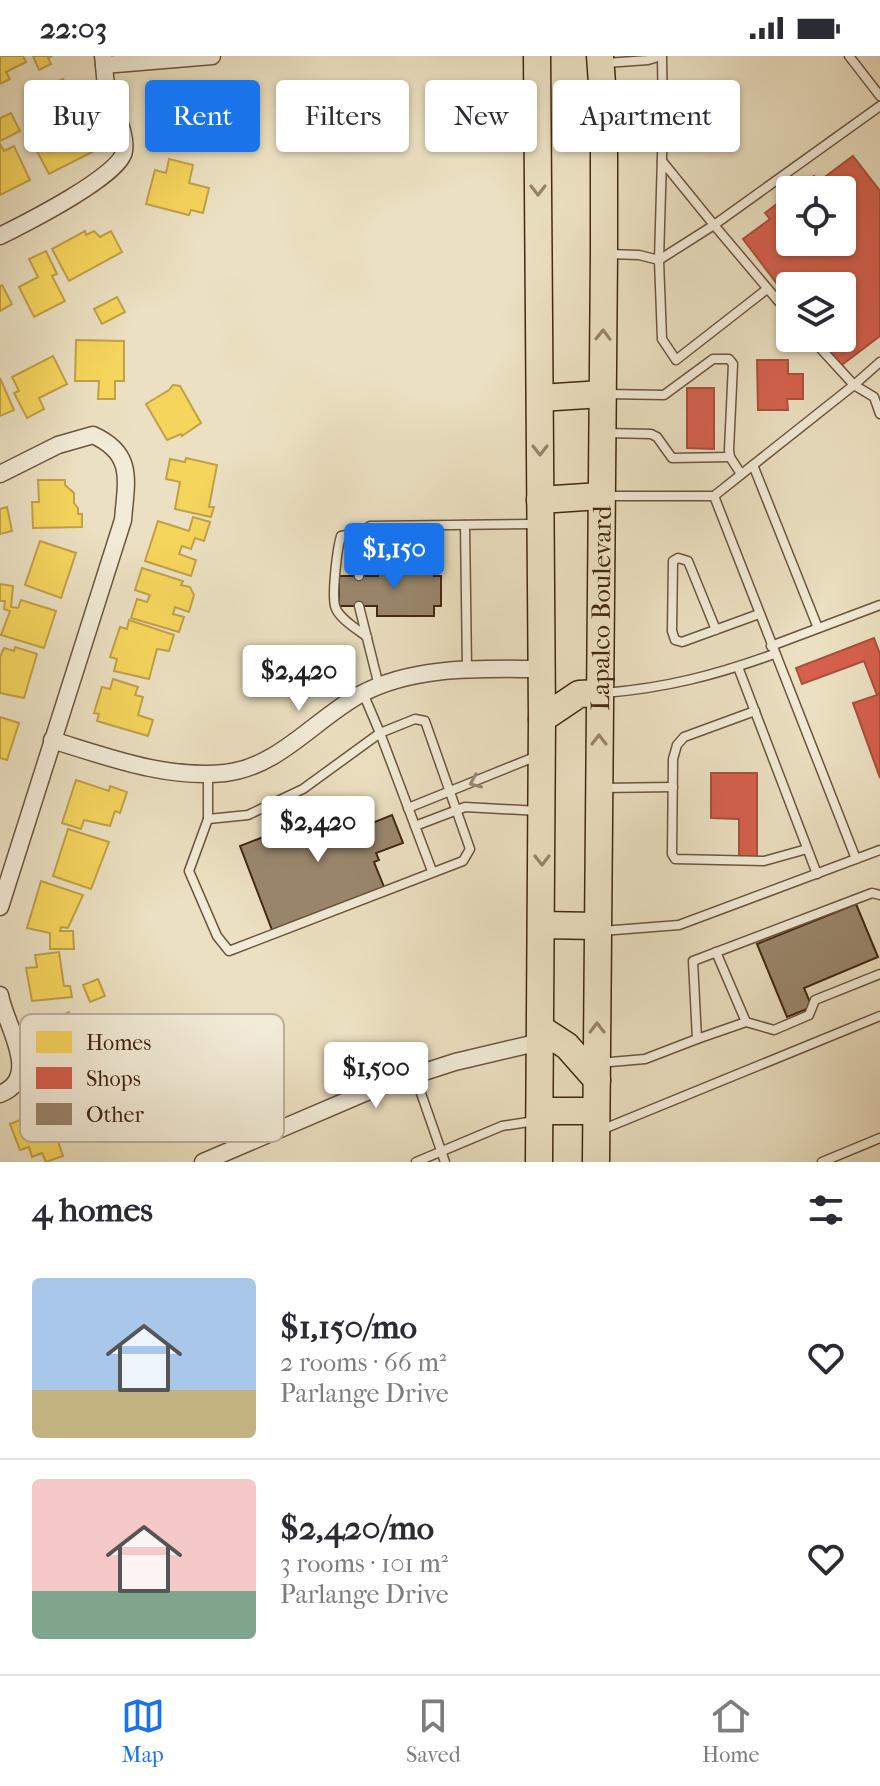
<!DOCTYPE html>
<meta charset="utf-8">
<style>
:root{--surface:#fff;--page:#f2f2f3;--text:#2b2b33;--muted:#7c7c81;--line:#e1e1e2;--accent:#1a73e8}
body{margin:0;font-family:"IM FELL French Canon",serif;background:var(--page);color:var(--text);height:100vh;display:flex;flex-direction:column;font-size:30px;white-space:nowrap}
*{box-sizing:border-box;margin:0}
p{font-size:26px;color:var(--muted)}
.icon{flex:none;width:44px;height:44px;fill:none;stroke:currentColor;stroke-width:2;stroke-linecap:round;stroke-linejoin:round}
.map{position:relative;height:1106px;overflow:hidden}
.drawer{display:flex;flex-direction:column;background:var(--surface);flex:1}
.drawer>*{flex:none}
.banner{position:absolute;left:24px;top:24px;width:832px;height:72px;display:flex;gap:16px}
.tools{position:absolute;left:776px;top:120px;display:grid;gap:16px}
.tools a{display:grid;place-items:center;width:80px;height:80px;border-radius:8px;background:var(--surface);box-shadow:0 2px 6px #0004;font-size:40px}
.price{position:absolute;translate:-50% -68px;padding:0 18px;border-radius:8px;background:#fff;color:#222;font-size:26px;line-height:52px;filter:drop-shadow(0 2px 4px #0008)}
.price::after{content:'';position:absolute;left:50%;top:48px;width:24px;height:18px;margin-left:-12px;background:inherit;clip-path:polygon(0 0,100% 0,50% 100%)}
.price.on{background:var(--accent);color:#fff}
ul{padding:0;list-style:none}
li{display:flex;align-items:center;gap:24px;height:200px;padding:0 32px}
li+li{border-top:2px solid var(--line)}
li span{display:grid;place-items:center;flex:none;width:224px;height:160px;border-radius:8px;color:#555}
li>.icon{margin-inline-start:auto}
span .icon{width:96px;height:96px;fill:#fffc;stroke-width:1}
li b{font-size:34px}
h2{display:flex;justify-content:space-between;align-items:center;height:96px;padding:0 32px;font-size:34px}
.tag{padding:0 28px;border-radius:8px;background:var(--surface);box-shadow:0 2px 6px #0004;font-size:28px;line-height:72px}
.tag.on{background:var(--accent);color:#fff}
.status{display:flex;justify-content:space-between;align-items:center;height:56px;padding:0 40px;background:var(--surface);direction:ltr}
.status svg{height:22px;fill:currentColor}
.dock{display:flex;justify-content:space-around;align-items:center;height:112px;border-top:2px solid var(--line);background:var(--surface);font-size:22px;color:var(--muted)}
.dock a{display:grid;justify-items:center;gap:4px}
.dock .on{color:var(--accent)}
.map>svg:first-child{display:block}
</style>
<div class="status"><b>22:03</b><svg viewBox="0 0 49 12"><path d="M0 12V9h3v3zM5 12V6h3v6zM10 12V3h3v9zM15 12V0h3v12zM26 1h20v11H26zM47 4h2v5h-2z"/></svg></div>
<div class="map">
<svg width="880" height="1106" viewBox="0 0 880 1106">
<rect width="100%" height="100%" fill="#ebe0c1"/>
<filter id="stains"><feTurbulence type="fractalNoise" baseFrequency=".0025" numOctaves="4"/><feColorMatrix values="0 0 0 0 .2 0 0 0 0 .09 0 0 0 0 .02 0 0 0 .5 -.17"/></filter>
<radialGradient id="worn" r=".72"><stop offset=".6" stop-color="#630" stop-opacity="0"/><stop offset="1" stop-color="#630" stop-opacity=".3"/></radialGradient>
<g fill="#f6d55c" stroke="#c0a146" stroke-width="2">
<path d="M 0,0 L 23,0 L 26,6 L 6,16 L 10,23 L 0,28 Z"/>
<path d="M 33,0 L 52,0 L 48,2 L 51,8 L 39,14 Z"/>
<path d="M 63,23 L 98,93 L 49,118 L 30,82 L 48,73 L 31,39 Z"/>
<path d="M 207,26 L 210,51 L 180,54 L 183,81 L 153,85 L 147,33 Z"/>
<path d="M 11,57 L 20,75 L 0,85 L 0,62 Z"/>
<path d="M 0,88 L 4,95 L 14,90 L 30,124 L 0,139 Z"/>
<path d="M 169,103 L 193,109 L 189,127 L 209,132 L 203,157 L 191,154 L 189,159 L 146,148 L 155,114 L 166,117 Z"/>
<path d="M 85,175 L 86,179 L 94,175 L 100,181 L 111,175 L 122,196 L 69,225 L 52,193 Z"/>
<path d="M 46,195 L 57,218 L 52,220 L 65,245 L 34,261 L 19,231 L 38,221 L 29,203 Z"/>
<path d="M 2,229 L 12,248 L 0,255 L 0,230 Z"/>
<path d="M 117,241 L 125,256 L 102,268 L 94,253 Z"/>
<path d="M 76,284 L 124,285 L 124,325 L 115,325 L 115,343 L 98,343 L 99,325 L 75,325 Z"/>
<path d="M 53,300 L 67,328 L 39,342 L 44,353 L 27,362 L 14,337 L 19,335 L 12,321 Z"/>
<path d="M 0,322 L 14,354 L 0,360 Z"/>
<path d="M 173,329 L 180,330 L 201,367 L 182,380 L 181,378 L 167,384 L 146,348 L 169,334 Z"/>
<path d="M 186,402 L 217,409 L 209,451 L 214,451 L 211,461 L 175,453 L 180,426 L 166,423 L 170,403 L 185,406 Z"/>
<path d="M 38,424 L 65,424 L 65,429 L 74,437 L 74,447 L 78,452 L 78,458 L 82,458 L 82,471 L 33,472 L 32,446 L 39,446 Z"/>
<path d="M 7,451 L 12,475 L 0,478 L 0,453 Z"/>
<path d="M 193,461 L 210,466 L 204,485 L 195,482 L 191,493 L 182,490 L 179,498 L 196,504 L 191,520 L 145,505 L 158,465 L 189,475 Z"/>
<path d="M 40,485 L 76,497 L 61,542 L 25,529 Z"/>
<path d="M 142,512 L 183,525 L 181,529 L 190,531 L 194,539 L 189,556 L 175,551 L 173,558 L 184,561 L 179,576 L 131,562 L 137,543 L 147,546 L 150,539 L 135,534 Z"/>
<path d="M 0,528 L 13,530 L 11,551 L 18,552 L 21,544 L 56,555 L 44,592 L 1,579 L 10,555 L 4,553 L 5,545 L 0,545 Z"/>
<path d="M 129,564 L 174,579 L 169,595 L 157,593 L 149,623 L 114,615 L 117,603 L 110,601 L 120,571 L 127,573 Z"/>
<path d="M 15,591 L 37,598 L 24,642 L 0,637 L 0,601 L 4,592 L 14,595 Z"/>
<path d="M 113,623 L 138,631 L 135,639 L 143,641 L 138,659 L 153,664 L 148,680 L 97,665 L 99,658 L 94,657 L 102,631 L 110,633 Z"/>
<path d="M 0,661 L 19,667 L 7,704 L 0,702 Z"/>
<path d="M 76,724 L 109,735 L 110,730 L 127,736 L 120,757 L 115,755 L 110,770 L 84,764 L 81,773 L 62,767 Z"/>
<path d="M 68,773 L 109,786 L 91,833 L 53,820 Z"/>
<path d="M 41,825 L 83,839 L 68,872 L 61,871 L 60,875 L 73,875 L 74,893 L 50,893 L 50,877 L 27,872 Z"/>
<path d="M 59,896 L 64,930 L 70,930 L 72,941 L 32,945 L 26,912 L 37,911 L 35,899 Z"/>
<path d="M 98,923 L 105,940 L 90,946 L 83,929 Z"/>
<path d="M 69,956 L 74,969 L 84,965 L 94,990 L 90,991 L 94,1001 L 65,1013 L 46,966 Z"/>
<path d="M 47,1053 L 63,1100 L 46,1106 L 42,1097 L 32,1101 L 29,1091 L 20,1094 L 10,1068 Z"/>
</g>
<g fill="#d6604d" stroke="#aa4f3b" stroke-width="2">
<path d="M 853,100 L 880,135 L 880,280 L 839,311 L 818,282 L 842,282 L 842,230 L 790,230 L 790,245 L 743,183 L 770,163 L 765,157 L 790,138 L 790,186 L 842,186 L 842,134 L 795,134 L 814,120 L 818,126 Z"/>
<path d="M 757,304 L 788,304 L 788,318 L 803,318 L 803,343 L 787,343 L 788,354 L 758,354 Z"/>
<path d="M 687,332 L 714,332 L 714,393 L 687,392 Z"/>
<path d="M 874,582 L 880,598 L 880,638 L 877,639 L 864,605 L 802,628 L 796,612 Z"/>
<path d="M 880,638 L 880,722 L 853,647 Z"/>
<path d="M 711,717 L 757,717 L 757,803 L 739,803 L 739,763 L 711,762 Z"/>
</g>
<g fill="#9a876d" stroke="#432712" stroke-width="2">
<path d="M 378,510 L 434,510 L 434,520 L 441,520 L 441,550 L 434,550 L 434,560 L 377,560 L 377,550 L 339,550 L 339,520 L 378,520 Z"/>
<path d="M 351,747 L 360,772 L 392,759 L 403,787 L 376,797 L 379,804 L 374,806 L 384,831 L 272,874 L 240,790 Z"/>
<path d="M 856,848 L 878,901 L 804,932 L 812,951 L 787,961 L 757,888 Z"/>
</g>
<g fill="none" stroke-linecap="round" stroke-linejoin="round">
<defs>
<g id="lane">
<path d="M 849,0 L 880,40"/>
<path d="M 606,7 L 648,4 L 661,0"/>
<path d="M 662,105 L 714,169 L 880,50"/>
<path d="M 609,198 L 639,199 L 659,204 L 663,66 L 662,0"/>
<path d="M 767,233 L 676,304 L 662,283 L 659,204 L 714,169 L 790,259"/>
<path d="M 811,282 L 854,329 L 880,306"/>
<path d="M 607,338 L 664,339 L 713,303 L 729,303 L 733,308 L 729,394 L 730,401 L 741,418"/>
<path d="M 606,377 L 651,378 L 657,381 L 672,402 L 730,401"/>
<path d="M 753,409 L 818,572"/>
<path d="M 605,440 L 714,440 L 854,329 L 874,341 L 880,358"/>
<path d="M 714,440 L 856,803"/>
<path d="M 465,469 L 467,613"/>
<path d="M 361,476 L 341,480 C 337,493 332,537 335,550 C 338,562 357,573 367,581"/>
<path d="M 359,520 L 361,476 L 370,470 L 535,468"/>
<path d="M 359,550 L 379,630"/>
<path d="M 716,574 L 688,505 L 678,502 L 673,505 L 672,575 L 675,584 L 682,586 L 759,558"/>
<path d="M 771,590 L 880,549"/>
<path d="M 738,611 L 817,818"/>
<path d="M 604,637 C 666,632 716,619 774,598"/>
<path d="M 755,655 L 684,681 L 677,689 L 673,703 L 672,798 L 675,803 L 764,805 L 807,793"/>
<path d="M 208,718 L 208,763 L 248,759 L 303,733 L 380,677 L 363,637"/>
<path d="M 602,732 L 673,731"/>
<path d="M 408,752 L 537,700"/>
<path d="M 208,763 L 189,815 L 217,880 L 229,895 L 463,805 L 470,793 L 425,665 L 415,663 L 380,677 L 432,815"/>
<path d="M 415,770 L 465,751 L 539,755"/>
<path d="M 602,875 L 679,869 L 880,794"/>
<path d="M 746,966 L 774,974 L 809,959 L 815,944 L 880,918"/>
<path d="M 697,983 L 746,966 L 716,896"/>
<path d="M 599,1007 L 645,1003 L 697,983 L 693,905 L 872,837 L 880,839"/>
<path d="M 415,1020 L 445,1106"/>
<path d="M 601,1074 L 880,960"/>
<path d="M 416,1106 L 502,1070 L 535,1065"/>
<path d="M 822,1106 L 880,1082"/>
</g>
<g id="street">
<path d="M 104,9 L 212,0"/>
<path d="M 0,180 C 24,168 122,119 124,95 C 127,76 113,55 108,37 C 104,25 105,12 103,0"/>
<path d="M 0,418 L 58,389 L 93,379 C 135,398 126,425 123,464 L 0,851"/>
<path d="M 52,684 C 108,701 165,723 225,717 C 279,711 315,663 361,638 C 416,609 481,613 541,613"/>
<path d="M 0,939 C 5,969 43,1021 0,1038"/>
<path d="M 203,1106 L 381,1030 L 455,1006 L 540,986"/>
</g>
<g id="primary">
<path d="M 537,0 L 542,663 L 539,1106"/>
<path d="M 540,342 L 602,338"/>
<path d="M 540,444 L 600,440"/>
<path d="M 542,663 L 579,638 L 599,637"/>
<path d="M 541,869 L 597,870"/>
<path d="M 541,973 L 567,990 L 597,1024"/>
<path d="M 540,1055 L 596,1055"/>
<path id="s1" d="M 596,1106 L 604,198 L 604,55 L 600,0"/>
</g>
</defs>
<use href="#lane" stroke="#6d553e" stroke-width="11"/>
<use href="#street" stroke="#6d553e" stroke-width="19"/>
<use href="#primary" stroke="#432712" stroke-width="29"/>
<use href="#lane" stroke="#f2ebd7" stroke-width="8"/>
<use href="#street" stroke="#f2ebd7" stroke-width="16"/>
<use href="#primary" stroke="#ebe0c1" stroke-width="26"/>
</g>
<defs><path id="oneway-chevron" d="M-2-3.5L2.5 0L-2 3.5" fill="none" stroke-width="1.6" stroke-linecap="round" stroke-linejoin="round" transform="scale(2)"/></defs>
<g stroke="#97846a">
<use href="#oneway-chevron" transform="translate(538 134) rotate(90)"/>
<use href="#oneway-chevron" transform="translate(603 279) rotate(-89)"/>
<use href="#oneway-chevron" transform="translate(540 394) rotate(90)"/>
<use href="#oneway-chevron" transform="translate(599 684) rotate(-90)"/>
<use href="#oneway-chevron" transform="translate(542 804) rotate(90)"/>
<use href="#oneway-chevron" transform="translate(597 972) rotate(-90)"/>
</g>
<use stroke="#9a8974" href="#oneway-chevron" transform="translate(475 726) rotate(157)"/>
<g text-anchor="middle" stroke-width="8" stroke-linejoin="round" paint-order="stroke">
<g font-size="26" fill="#432712" stroke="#f2ebd7">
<text dy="9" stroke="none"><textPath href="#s1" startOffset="554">Lapalco Boulevard</textPath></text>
</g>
</g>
<rect x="20" y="958" width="264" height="128" rx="12" fill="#f2ebd7" stroke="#beb09c" stroke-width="2"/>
<rect x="36" y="975" width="36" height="22" fill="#f6d55c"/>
<rect x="36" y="1011" width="36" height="22" fill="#d6604d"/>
<rect x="36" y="1047" width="36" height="22" fill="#9a876d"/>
<g font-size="22" fill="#432712">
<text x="86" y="994">Homes</text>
<text x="86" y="1030">Shops</text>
<text x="86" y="1066">Other</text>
</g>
<rect width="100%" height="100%" filter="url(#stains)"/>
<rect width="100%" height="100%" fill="url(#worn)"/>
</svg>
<div class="tools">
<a><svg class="icon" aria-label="locate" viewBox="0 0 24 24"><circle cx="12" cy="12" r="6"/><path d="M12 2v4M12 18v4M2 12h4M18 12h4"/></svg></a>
<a><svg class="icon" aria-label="layers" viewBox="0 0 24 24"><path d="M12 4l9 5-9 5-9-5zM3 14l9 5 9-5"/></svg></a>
</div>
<b class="price on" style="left:394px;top:535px">$1,150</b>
<b class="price" style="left:299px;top:657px">$2,420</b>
<b class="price" style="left:318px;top:808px">$2,420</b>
<b class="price" style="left:376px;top:1054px">$1,500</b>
<div class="banner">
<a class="tag">Buy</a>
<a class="tag on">Rent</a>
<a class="tag">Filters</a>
<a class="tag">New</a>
<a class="tag">Apartment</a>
</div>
</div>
<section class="drawer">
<h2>4 homes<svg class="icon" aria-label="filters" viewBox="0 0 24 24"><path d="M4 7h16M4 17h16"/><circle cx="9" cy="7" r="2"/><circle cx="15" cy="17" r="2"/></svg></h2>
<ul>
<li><span style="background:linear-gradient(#a9c7e8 70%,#c2b280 0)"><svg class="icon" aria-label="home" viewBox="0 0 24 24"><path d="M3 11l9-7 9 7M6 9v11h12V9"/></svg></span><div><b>$1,150/mo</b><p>2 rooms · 66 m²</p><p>Parlange Drive</p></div><svg class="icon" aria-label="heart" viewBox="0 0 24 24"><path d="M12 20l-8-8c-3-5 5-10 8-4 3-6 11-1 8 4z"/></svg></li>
<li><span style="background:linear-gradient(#f6c9c9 70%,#7fa58c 0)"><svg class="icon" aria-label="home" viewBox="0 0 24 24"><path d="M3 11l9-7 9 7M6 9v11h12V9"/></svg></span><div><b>$2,420/mo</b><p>3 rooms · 101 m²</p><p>Parlange Drive</p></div><svg class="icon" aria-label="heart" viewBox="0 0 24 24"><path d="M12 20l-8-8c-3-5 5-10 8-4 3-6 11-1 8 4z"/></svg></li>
</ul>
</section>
<nav class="dock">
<a class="on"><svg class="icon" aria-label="map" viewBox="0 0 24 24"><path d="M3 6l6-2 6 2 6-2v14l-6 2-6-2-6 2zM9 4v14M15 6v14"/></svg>Map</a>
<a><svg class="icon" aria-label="saved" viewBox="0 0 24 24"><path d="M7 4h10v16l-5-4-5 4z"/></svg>Saved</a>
<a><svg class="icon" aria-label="home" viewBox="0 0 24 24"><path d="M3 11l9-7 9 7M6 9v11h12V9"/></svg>Home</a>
</nav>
